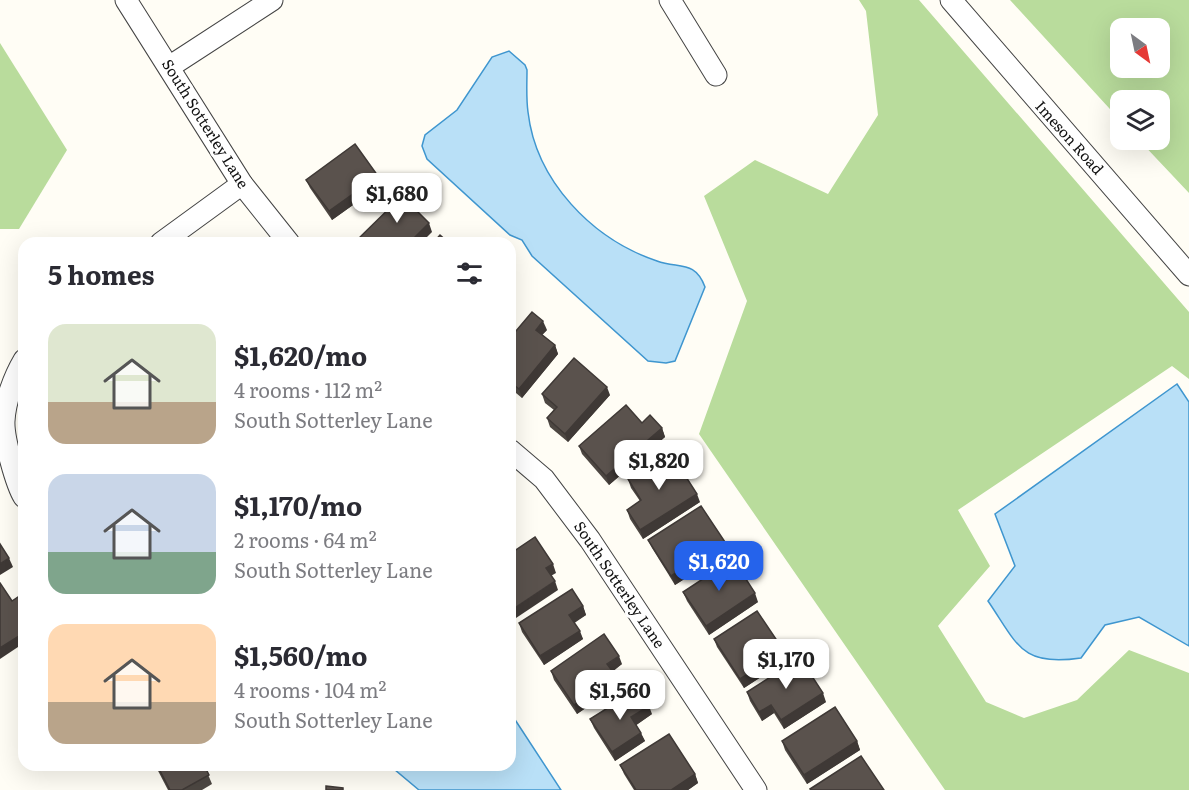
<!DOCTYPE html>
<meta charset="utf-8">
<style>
:root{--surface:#fff;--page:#f7f7f7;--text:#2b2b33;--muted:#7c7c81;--accent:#2563eb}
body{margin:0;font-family:Literata,serif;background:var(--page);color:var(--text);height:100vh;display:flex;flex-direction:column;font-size:22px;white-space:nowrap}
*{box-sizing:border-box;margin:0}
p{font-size:20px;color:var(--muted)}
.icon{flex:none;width:33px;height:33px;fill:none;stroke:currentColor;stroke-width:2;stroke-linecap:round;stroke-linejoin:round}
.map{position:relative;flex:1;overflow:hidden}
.sheet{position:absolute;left:18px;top:237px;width:498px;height:534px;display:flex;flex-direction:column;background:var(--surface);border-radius:18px;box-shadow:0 6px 24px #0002}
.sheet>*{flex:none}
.needle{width:39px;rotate:147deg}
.tools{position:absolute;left:1110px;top:18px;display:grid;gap:12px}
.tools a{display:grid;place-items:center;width:60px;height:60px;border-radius:12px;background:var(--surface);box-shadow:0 6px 24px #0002;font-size:30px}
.price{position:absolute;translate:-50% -51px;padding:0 14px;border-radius:12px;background:#fff;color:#222;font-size:20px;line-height:39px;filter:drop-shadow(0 2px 3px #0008)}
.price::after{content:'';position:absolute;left:50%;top:36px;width:18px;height:14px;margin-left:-9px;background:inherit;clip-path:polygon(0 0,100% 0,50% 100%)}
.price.on{background:var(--accent);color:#fff}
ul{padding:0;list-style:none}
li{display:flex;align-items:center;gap:18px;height:150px;padding:0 30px}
li span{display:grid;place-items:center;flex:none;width:168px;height:120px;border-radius:18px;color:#555}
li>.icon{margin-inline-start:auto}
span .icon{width:72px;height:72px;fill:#fffc;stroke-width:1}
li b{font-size:26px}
h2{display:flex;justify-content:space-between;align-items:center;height:72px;padding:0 30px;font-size:26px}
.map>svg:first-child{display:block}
</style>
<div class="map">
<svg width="1189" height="790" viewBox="0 0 1189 790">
<rect width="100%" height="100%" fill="#fffdf5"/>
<g fill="#b9dc9c" fill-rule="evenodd">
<path d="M 859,0 L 919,0 L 1189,312 L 1189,379 L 1172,366 L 958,510 L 990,566 L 938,626 L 986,702 L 1024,718 L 1077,700 L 1129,650 L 1189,673 L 1189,790 L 945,790 L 699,434 L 747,301 L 704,196 L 755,160 L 828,194 L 878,115 L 866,11 Z"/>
<path d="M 1010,0 L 1189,0 L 1189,193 L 1139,140 L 1160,140 L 1160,100 L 1120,100 L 1120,120 ZM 1160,28 L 1160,68 L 1120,68 L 1120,28 Z"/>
<path d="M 0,43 L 67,150 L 19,229 L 0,229 Z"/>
</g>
<g fill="#b9e0f7" stroke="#3f96cf" stroke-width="1.5">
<path d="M 509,51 L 525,65 L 527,70 C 527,83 526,98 528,112 C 536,181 592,239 657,261 C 679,269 695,260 705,287 L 675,361 L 666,363 L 648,361 L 532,256 L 522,240 L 510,235 L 427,159 L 422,146 L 425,135 L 457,110 L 492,57 Z"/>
<path d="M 1177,384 L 1189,402 L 1189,646 L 1139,617 L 1105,625 L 1081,658 C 1021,667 1018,645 988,601 L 1015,566 L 995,514 Z"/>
<path d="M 510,712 L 561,790 L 419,790 L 395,770 L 377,765 L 510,765 Z"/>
</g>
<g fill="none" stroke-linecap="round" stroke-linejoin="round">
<defs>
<g id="minor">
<path d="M 126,0 L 242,184 L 289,243"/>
<path d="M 670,0 L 716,75"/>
<path d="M 951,0 L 1189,275"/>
<path d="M 169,67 L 272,0"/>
<path d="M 161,243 L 242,184"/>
<path d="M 24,360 C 14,377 5,401 4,421 C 3,437 16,484 24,497"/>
<path d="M 510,450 L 544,479 L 590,540 L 756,790"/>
</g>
</defs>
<use href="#minor" stroke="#444" stroke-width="23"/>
<use href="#minor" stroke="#fff" stroke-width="21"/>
</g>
<g fill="#4d4742">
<path d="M 378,176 L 381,185 L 332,220 L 310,188 L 306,180 Z"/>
<path d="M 547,330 L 542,335 L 555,345 L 558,354 L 522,398 L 510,388 L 510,338 Z"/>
<path d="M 542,394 L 610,395 L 568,442 L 550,427 L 547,418 L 554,410 L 545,403 Z"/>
<path d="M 642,423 L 662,428 L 665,437 L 609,485 L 582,454 L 579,446 Z"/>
<path d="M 628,479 L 700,502 L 643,539 L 630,519 L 627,510 L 640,501 L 631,488 Z"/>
<path d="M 648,540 L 728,551 L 675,585 L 652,548 Z"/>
<path d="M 683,592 L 758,602 L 709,635 L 687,601 Z"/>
<path d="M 583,606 L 586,615 L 574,622 L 583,639 L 544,665 L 522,632 L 519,623 Z"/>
<path d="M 714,639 L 784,651 L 787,660 L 744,688 L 717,647 Z"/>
<path d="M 622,664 L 612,671 L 616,676 L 619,685 L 577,714 L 554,680 L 551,671 Z"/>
<path d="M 747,692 L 826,702 L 784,729 L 774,713 L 762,721 L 750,701 Z"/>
<path d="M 652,714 L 636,725 L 645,741 L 615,761 L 594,728 L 590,719 Z"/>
<path d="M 782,741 L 857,741 L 860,750 L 807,784 L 785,750 Z"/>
<path d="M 155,765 L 204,765 L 212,784 L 202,790 L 168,790 Z"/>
<path d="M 620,765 L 695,774 L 698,783 L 688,790 L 634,790 L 624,774 Z"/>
</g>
<g fill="#3f3936">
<path d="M 378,176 L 381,185 L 332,220 L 329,211 Z"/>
<path d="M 418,200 L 421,209 L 415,215 L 412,206 Z"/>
<path d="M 429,223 L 432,232 L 421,243 L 409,243 Z"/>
<path d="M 510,311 L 511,311 L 514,320 L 510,324 Z"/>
<path d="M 543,321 L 547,330 L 539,338 L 536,330 Z"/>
<path d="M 555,345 L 558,354 L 522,398 L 519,389 Z"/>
<path d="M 607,387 L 610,395 L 568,442 L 565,434 Z"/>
<path d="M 662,428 L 665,437 L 609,485 L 606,476 Z"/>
<path d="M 697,494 L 700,502 L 643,539 L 640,530 Z"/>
<path d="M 510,520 L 513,529 L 510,533 Z"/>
<path d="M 725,542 L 728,551 L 675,585 L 671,576 Z"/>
<path d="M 9,558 L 13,567 L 0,575 L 0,564 Z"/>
<path d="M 553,564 L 556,573 L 549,577 L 546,568 Z"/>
<path d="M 555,581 L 558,590 L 510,622 L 510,611 Z"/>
<path d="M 755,593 L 758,602 L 709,635 L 706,626 Z"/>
<path d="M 583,606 L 586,615 L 573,624 L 569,615 Z"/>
<path d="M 580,631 L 583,639 L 544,665 L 540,656 Z"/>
<path d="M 24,633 L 24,643 L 0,659 L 0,648 Z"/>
<path d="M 784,651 L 787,660 L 744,688 L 740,679 Z"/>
<path d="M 619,656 L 622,664 L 611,673 L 607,664 Z"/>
<path d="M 616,676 L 619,685 L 577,714 L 574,705 Z"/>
<path d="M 823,693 L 826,702 L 784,729 L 781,720 Z"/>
<path d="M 771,705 L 774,713 L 762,721 L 759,712 Z"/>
<path d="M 649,706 L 652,714 L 635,726 L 631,717 Z"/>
<path d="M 641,733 L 645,741 L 615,761 L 612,752 Z"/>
<path d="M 857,741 L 860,750 L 807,784 L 804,775 Z"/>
<path d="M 695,774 L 698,783 L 688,790 L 671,790 Z"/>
</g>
<g fill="#5a524d" stroke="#3f3936" stroke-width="1.5">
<path d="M 355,144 L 378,176 L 329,211 L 306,180 Z"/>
<path d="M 408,190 L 418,200 L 412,206 L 429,223 L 409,243 L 354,243 Z"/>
<path d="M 440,235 L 449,243 L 433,243 Z"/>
<path d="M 532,312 L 543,321 L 536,330 L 555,345 L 519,389 L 510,382 L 510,338 Z"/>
<path d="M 574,358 L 607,387 L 565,434 L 547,418 L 557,407 L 542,394 Z"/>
<path d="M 626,405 L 642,423 L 650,415 L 662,428 L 606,476 L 579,446 Z"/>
<path d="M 670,452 L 697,494 L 640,530 L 627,510 L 641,500 L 628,479 Z"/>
<path d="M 701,506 L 725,542 L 671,576 L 648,540 Z"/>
<path d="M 535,537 L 553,564 L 546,568 L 555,581 L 510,611 L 510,554 Z"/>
<path d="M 0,544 L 9,558 L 0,564 Z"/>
<path d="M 733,559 L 755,593 L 706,626 L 683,592 Z"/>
<path d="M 0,583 L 12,601 L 24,593 L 24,633 L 0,648 Z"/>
<path d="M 572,589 L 583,606 L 569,615 L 580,631 L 540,656 L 519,623 Z"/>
<path d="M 757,611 L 784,651 L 740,679 L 714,639 Z"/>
<path d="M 604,634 L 619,656 L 607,664 L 616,676 L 574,705 L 551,671 Z"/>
<path d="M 800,658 L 823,693 L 781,720 L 771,705 L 759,712 L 747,692 Z"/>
<path d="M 638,689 L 649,706 L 631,717 L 641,733 L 612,752 L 590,719 Z"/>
<path d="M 835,707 L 857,741 L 804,775 L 782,741 Z"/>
<path d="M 669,734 L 695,774 L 671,790 L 636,790 L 620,765 Z"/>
<path d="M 861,756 L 884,790 L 811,790 L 810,789 Z"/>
<path d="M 157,765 L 204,765 L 209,775 L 182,790 L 170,790 Z"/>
<path d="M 326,786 L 343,788 L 343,790 L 326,790 Z"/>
</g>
<g text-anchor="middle" stroke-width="6" stroke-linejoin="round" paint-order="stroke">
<g font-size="15" fill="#111" stroke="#fff">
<text transform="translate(205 124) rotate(58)" y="5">South Sotterley Lane</text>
<text transform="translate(1069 138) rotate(48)" y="5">Imeson Road</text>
<text transform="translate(619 585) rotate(56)" y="5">South Sotterley Lane</text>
</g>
</g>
</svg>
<div class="tools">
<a><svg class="needle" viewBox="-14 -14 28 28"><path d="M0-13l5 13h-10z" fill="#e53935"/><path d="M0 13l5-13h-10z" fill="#7c7c81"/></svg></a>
<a><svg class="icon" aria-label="layers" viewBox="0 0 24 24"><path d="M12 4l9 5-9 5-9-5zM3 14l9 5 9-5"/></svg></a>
</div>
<b class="price" style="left:397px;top:224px">$1,680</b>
<b class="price" style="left:659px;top:491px">$1,820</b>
<b class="price on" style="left:719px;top:592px">$1,620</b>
<b class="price" style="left:786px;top:690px">$1,170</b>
<b class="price" style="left:620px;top:721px">$1,560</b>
<section class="sheet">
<h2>5 homes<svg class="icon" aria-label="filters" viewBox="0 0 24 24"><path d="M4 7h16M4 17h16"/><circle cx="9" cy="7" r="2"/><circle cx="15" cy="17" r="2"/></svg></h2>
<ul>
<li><span style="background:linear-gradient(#dfe7d0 65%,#b9a48a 0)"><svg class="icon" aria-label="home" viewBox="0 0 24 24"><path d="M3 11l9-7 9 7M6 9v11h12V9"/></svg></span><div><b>$1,620/mo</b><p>4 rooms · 112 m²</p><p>South Sotterley Lane</p></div></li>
<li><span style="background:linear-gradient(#c9d6e8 65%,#7fa58c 0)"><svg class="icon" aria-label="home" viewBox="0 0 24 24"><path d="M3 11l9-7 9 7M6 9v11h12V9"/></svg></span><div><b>$1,170/mo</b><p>2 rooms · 64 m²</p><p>South Sotterley Lane</p></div></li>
<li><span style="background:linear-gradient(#ffd9b3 65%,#b9a48a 0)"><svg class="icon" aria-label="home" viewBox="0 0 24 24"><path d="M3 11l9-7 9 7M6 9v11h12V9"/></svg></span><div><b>$1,560/mo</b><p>4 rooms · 104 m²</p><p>South Sotterley Lane</p></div></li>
</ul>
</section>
</div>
